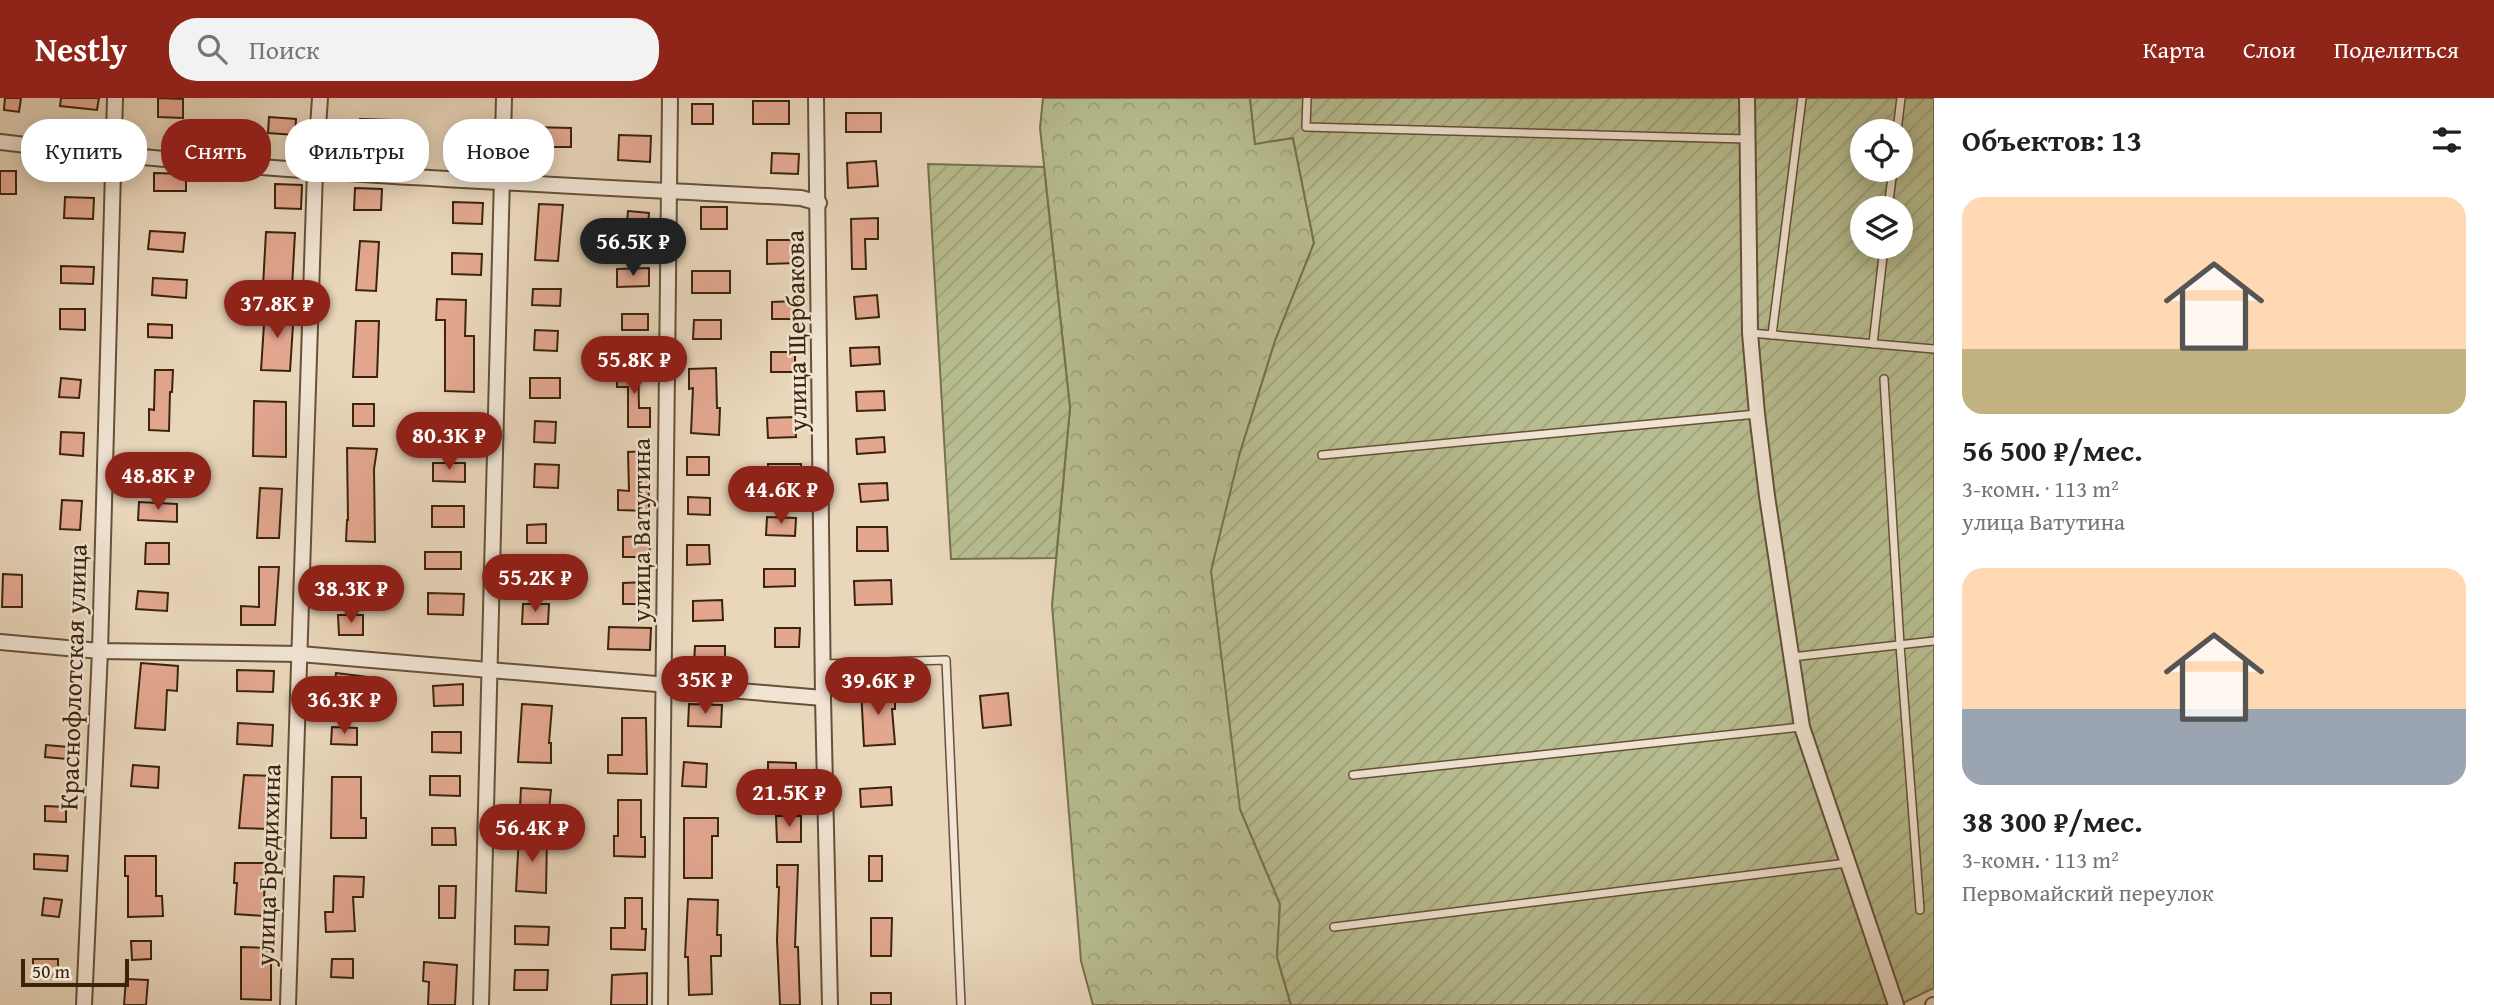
<!DOCTYPE html>
<html lang="ru">
<meta charset="utf-8">
<style>
:root{--surface:#fff;--page:#f2f2f2;--text:#202124;--muted:#757577;--accent:#8f2418}
body{margin:0;font-family:"Gentium Book Plus",serif;background:var(--page);color:var(--text);height:100vh;display:flex;flex-direction:column;font-size:26px;white-space:nowrap}
*{box-sizing:border-box;margin:0}
p{font-size:23px;color:var(--muted)}
.icon{flex:none;width:38px;height:38px;fill:none;stroke:currentColor;stroke-width:2;stroke-linecap:round;stroke-linejoin:round}
.map{position:relative;flex:1;overflow:hidden}
.sheet{display:flex;flex-direction:column;background:var(--surface);width:560px}
.sheet>*{flex:none}
.hud{position:absolute;left:21px;top:21px;width:665px;height:63px;display:flex;gap:14px}
.tools{position:absolute;left:1850px;top:21px;display:grid;gap:14px}
.tools a{display:grid;place-items:center;width:63px;height:63px;border-radius:50%;background:var(--surface);box-shadow:0 4px 18px #0003;font-size:35px}
.scale{position:absolute;left:21px;bottom:18px;width:108px;box-sizing:border-box;padding-left:7px;border:4px solid #3a250c;border-top:0;font-size:19px;line-height:24px;white-space:nowrap;color:#3a250c;-webkit-text-stroke:5px #f1e4d3;paint-order:stroke}
.price{position:absolute;translate:-50% -60px;padding:0 16px;border-radius:24px;background:var(--accent);color:#fff;font-size:23px;line-height:46px;filter:drop-shadow(0 2px 4px #0008)}
.price::after{content:'';position:absolute;left:50%;top:42px;width:21px;height:16px;margin-left:-10px;background:inherit;clip-path:polygon(0 0,100% 0,50% 100%)}
.price.on{background:#222;color:#fff}
ul{padding:0;list-style:none}
li{display:grid;align-content:center;gap:14px;height:371px;padding:0 28px}
li span{display:grid;place-items:center;height:217px;border-radius:21px;color:#555}
li>.icon{margin-inline-start:auto}
span .icon{width:126px;height:126px;fill:#fffc;stroke-width:1}
li b{font-size:30px}
h2{display:flex;justify-content:space-between;align-items:center;height:84px;padding:0 28px;font-size:30px}
.pill{padding:0 24px;border-radius:28px;background:var(--surface);box-shadow:0 4px 18px #0003;font-size:24px;line-height:63px}
.pill.on{background:var(--accent);color:#fff}
header{display:flex;align-items:center;gap:42px;box-sizing:border-box;height:98px;padding:0 35px;background:var(--accent);color:#fff}
header strong{font-size:33px}
nav{display:flex;gap:38px;margin-inline-start:auto;font-size:24px}
.search{width:490px;height:63px;background:var(--page);display:flex;align-items:center;gap:18px;box-sizing:border-box;padding:0 24px;border-radius:28px;color:var(--muted);font-size:26px}
main{display:flex;flex:1;min-height:0}
.map>svg:first-child{display:block}
</style>
<header>
<strong>Nestly</strong>
<div class="search"><svg class="icon" aria-label="search" viewBox="0 0 24 24"><circle cx="10" cy="10" r="6"/><path d="M15 15l6 6"/></svg>Поиск</div>
<nav><a>Карта</a><a>Слои</a><a>Поделиться</a></nav>
</header>
<main>
<div class="map">
<svg width="1934" height="907" viewBox="0 0 1934 907">
<defs>
<pattern id="forest-crowns" width="20" height="18" patternUnits="userSpaceOnUse" patternTransform="scale(1.75)"><rect width="20" height="18" fill="#b7bd90"/><path d="M2 6a3 3 0 1 1 6 0M12 15a3 3 0 1 1 6 0" fill="none" stroke="#9ea27b"/></pattern>
<pattern id="garden-furrows" width="10" height="10" patternUnits="userSpaceOnUse" patternTransform="scale(1.75)"><rect width="10" height="10" fill="#b7bd90"/><path d="M-1 1l2-2M0 10L10 0M9 11l2-2" fill="none" stroke="#9ea27b"/></pattern>
</defs>
<rect width="100%" height="100%" fill="#e9d6bb"/>
<filter id="stains"><feTurbulence type="fractalNoise" baseFrequency=".00286" numOctaves="4"/><feColorMatrix values="0 0 0 0 .2 0 0 0 0 .09 0 0 0 0 .02 0 0 0 .5 -.17"/></filter>
<radialGradient id="worn" r=".72"><stop offset=".6" stop-color="#630" stop-opacity="0"/><stop offset="1" stop-color="#630" stop-opacity=".3"/></radialGradient>
<path fill="url(#forest-crowns)" stroke="#78714e" stroke-width="2" d="M 1043,0 L 1250,0 L 1255,45 L 1293,40 L 1314,145 L 1275,243 L 1239,358 L 1240,711 L 1280,806 L 1277,859 L 1291,907 L 1093,907 L 1081,863 L 1052,507 L 1070,310 L 1040,30 Z"/>
<g fill="url(#garden-furrows)" stroke="#78714e" stroke-width="2" fill-rule="evenodd">
<path d="M 1250,0 L 1934,0 L 1934,890 L 1899,907 L 1291,907 L 1277,859 L 1280,806 L 1240,711 L 1211,473 L 1239,358 L 1275,243 L 1314,145 L 1293,40 L 1255,46 ZM 1862,33 L 1900,33 L 1900,72 L 1862,72 ZM 1862,110 L 1900,110 L 1900,149 L 1862,149 Z"/>
<path d="M 928,66 L 1044,69 L 1070,310 L 1056,460 L 951,461 Z"/>
</g>
<g fill="#e3a790" stroke="#3a250c" stroke-width="2">
<path d="M 5,0 L 21,0 L 19,14 L 4,12 Z"/>
<path d="M 61,0 L 99,0 L 97,12 L 60,8 Z"/>
<path d="M 158,0 L 183,1 L 183,20 L 158,19 Z"/>
<rect x="753" y="3" width="36" height="23"/>
<rect x="692" y="6" width="21" height="20"/>
<rect x="846" y="15" width="35" height="19"/>
<path d="M 269,19 L 296,21 L 295,37 L 268,35 Z"/>
<path d="M 360,21 L 392,22 L 391,41 L 359,39 Z"/>
<path d="M 532,29 L 571,30 L 571,49 L 532,49 Z"/>
<path d="M 450,33 L 482,34 L 481,53 L 450,52 Z"/>
<path d="M 619,37 L 651,38 L 650,64 L 618,62 Z"/>
<path d="M 772,55 L 799,56 L 798,76 L 771,75 Z"/>
<path d="M 876,63 L 878,88 L 848,90 L 847,65 Z"/>
<rect x="0" y="73" width="16" height="23"/>
<path d="M 154,75 L 186,76 L 186,93 L 154,93 Z"/>
<path d="M 275,86 L 302,87 L 301,111 L 275,110 Z"/>
<path d="M 355,90 L 382,91 L 381,112 L 354,112 Z"/>
<path d="M 65,99 L 94,100 L 93,121 L 64,120 Z"/>
<path d="M 453,104 L 483,105 L 482,126 L 453,125 Z"/>
<path d="M 539,106 L 563,107 L 558,163 L 535,162 Z"/>
<rect x="701" y="109" width="26" height="22"/>
<path d="M 628,113 L 649,115 L 646,149 L 625,148 Z"/>
<path d="M 878,120 L 878,141 L 865,141 L 866,171 L 852,171 L 851,121 Z"/>
<path d="M 150,133 L 185,135 L 183,154 L 148,151 Z"/>
<path d="M 266,134 L 295,135 L 292,189 L 263,188 Z"/>
<path d="M 767,142 L 797,142 L 797,165 L 767,166 Z"/>
<path d="M 360,143 L 379,144 L 376,193 L 356,192 Z"/>
<path d="M 452,155 L 482,156 L 481,177 L 452,176 Z"/>
<path d="M 61,168 L 94,169 L 93,186 L 61,185 Z"/>
<path d="M 649,170 L 649,188 L 617,189 L 617,171 Z"/>
<rect x="692" y="173" width="38" height="22"/>
<path d="M 153,180 L 187,182 L 186,200 L 152,197 Z"/>
<path d="M 533,191 L 561,191 L 560,208 L 532,207 Z"/>
<path d="M 877,197 L 879,219 L 856,221 L 854,199 Z"/>
<path d="M 437,201 L 466,202 L 465,238 L 474,238 L 474,294 L 445,293 L 445,222 L 436,222 Z"/>
<path d="M 797,203 L 797,221 L 772,221 L 772,204 Z"/>
<path d="M 60,211 L 85,211 L 85,232 L 60,231 Z"/>
<path d="M 265,211 L 294,212 L 290,273 L 261,272 Z"/>
<rect x="622" y="216" width="26" height="16"/>
<path d="M 694,222 L 721,222 L 721,241 L 693,241 Z"/>
<path d="M 356,223 L 379,223 L 377,279 L 353,279 Z"/>
<path d="M 148,226 L 172,227 L 172,240 L 148,239 Z"/>
<path d="M 535,232 L 558,233 L 557,253 L 534,252 Z"/>
<path d="M 879,249 L 880,266 L 851,268 L 850,250 Z"/>
<rect x="771" y="254" width="24" height="20"/>
<path d="M 628,264 L 638,264 L 639,310 L 650,310 L 650,329 L 628,329 L 628,289 L 617,289 L 617,271 L 628,271 Z"/>
<path d="M 716,270 L 717,310 L 720,310 L 719,337 L 691,335 L 693,290 L 689,291 L 689,271 Z"/>
<path d="M 155,272 L 173,272 L 172,294 L 170,294 L 169,333 L 149,332 L 149,311 L 154,312 Z"/>
<path d="M 61,280 L 81,282 L 79,300 L 59,299 Z"/>
<rect x="530" y="280" width="30" height="20"/>
<path d="M 884,293 L 885,312 L 857,313 L 856,294 Z"/>
<path d="M 254,303 L 286,304 L 286,359 L 253,358 Z"/>
<rect x="353" y="306" width="21" height="22"/>
<path d="M 795,319 L 796,339 L 768,340 L 767,320 Z"/>
<path d="M 438,322 L 468,323 L 467,343 L 438,342 Z"/>
<path d="M 535,323 L 556,324 L 555,345 L 534,344 Z"/>
<path d="M 61,334 L 84,335 L 83,358 L 60,356 Z"/>
<path d="M 884,339 L 885,354 L 857,356 L 856,341 Z"/>
<path d="M 347,350 L 377,351 L 374,371 L 375,444 L 346,443 L 347,422 L 348,422 Z"/>
<path d="M 648,353 L 649,413 L 618,412 L 618,392 L 629,393 L 628,354 Z"/>
<path d="M 146,357 L 172,358 L 171,375 L 145,374 Z"/>
<rect x="687" y="359" width="22" height="18"/>
<path d="M 433,365 L 465,365 L 465,384 L 433,383 Z"/>
<path d="M 535,366 L 559,367 L 558,390 L 534,389 Z"/>
<path d="M 768,366 L 801,366 L 802,385 L 768,385 Z"/>
<path d="M 887,385 L 888,402 L 861,404 L 859,386 Z"/>
<path d="M 260,390 L 282,391 L 279,440 L 257,440 Z"/>
<path d="M 688,399 L 710,400 L 710,417 L 688,416 Z"/>
<path d="M 62,402 L 82,403 L 80,432 L 60,431 Z"/>
<path d="M 139,404 L 177,406 L 177,424 L 138,422 Z"/>
<rect x="432" y="408" width="32" height="21"/>
<path d="M 767,419 L 796,420 L 795,438 L 766,437 Z"/>
<path d="M 546,426 L 546,445 L 527,445 L 527,427 Z"/>
<path d="M 857,429 L 887,429 L 888,453 L 857,453 Z"/>
<path d="M 649,438 L 650,459 L 623,459 L 623,439 Z"/>
<path d="M 146,445 L 169,445 L 169,466 L 145,466 Z"/>
<path d="M 687,447 L 709,447 L 710,466 L 687,467 Z"/>
<rect x="425" y="454" width="36" height="17"/>
<rect x="524" y="466" width="30" height="18"/>
<path d="M 259,469 L 279,469 L 275,527 L 241,527 L 241,508 L 259,509 Z"/>
<path d="M 764,471 L 795,471 L 795,488 L 764,489 Z"/>
<path d="M 345,472 L 375,473 L 374,494 L 345,493 Z"/>
<path d="M 3,476 L 22,477 L 22,509 L 2,509 Z"/>
<path d="M 891,482 L 892,506 L 855,507 L 854,483 Z"/>
<path d="M 647,484 L 648,506 L 623,506 L 623,485 Z"/>
<path d="M 138,493 L 168,495 L 167,513 L 136,511 Z"/>
<path d="M 428,495 L 464,496 L 463,517 L 428,516 Z"/>
<path d="M 722,502 L 723,522 L 693,523 L 693,503 Z"/>
<path d="M 523,506 L 549,506 L 548,526 L 522,526 Z"/>
<path d="M 338,517 L 363,517 L 363,537 L 339,537 Z"/>
<path d="M 609,529 L 651,530 L 650,552 L 608,551 Z"/>
<path d="M 775,530 L 800,530 L 799,549 L 775,549 Z"/>
<path d="M 695,548 L 725,548 L 725,567 L 694,566 Z"/>
<path d="M 141,565 L 178,568 L 177,593 L 167,592 L 165,632 L 135,630 Z"/>
<path d="M 237,572 L 274,573 L 273,594 L 237,593 Z"/>
<path d="M 336,575 L 369,579 L 367,596 L 334,592 Z"/>
<path d="M 463,586 L 463,607 L 434,608 L 433,588 Z"/>
<path d="M 861,592 L 895,592 L 895,611 L 892,611 L 895,646 L 864,648 Z"/>
<path d="M 1008,595 L 1011,627 L 983,630 L 980,598 Z"/>
<path d="M 522,606 L 552,608 L 549,645 L 551,645 L 551,665 L 518,664 Z"/>
<path d="M 689,606 L 722,607 L 721,629 L 688,628 Z"/>
<path d="M 622,620 L 646,620 L 647,676 L 608,675 L 608,657 L 622,657 Z"/>
<path d="M 238,625 L 273,627 L 272,648 L 237,646 Z"/>
<path d="M 332,629 L 357,630 L 357,647 L 331,646 Z"/>
<path d="M 432,634 L 461,634 L 461,655 L 432,654 Z"/>
<path d="M 46,647 L 68,649 L 67,661 L 45,659 Z"/>
<path d="M 684,664 L 707,666 L 706,689 L 682,688 Z"/>
<path d="M 768,664 L 796,665 L 796,684 L 768,684 Z"/>
<path d="M 133,667 L 159,669 L 158,690 L 131,688 Z"/>
<path d="M 244,677 L 273,678 L 273,698 L 270,698 L 269,731 L 239,730 Z"/>
<path d="M 430,678 L 460,678 L 460,698 L 430,697 Z"/>
<path d="M 332,679 L 361,679 L 361,720 L 366,720 L 366,740 L 331,740 Z"/>
<path d="M 891,689 L 892,707 L 861,709 L 860,691 Z"/>
<path d="M 521,690 L 551,692 L 549,712 L 520,710 Z"/>
<path d="M 618,702 L 641,702 L 641,739 L 645,739 L 645,759 L 614,758 L 614,738 L 618,738 Z"/>
<path d="M 45,708 L 66,709 L 66,724 L 45,723 Z"/>
<path d="M 776,718 L 801,718 L 801,744 L 777,744 Z"/>
<path d="M 684,720 L 718,720 L 718,738 L 712,738 L 712,780 L 684,780 Z"/>
<path d="M 432,730 L 455,730 L 456,747 L 432,747 Z"/>
<path d="M 519,737 L 547,738 L 546,795 L 516,793 Z"/>
<path d="M 34,756 L 68,758 L 67,773 L 34,771 Z"/>
<path d="M 125,758 L 156,758 L 156,798 L 162,798 L 163,818 L 128,819 L 128,778 L 125,778 Z"/>
<rect x="869" y="758" width="13" height="25"/>
<path d="M 235,765 L 266,765 L 263,818 L 235,816 L 237,785 L 234,785 Z"/>
<path d="M 777,767 L 798,767 L 795,849 L 798,849 L 800,907 L 780,907 L 777,842 L 779,789 L 777,789 Z"/>
<path d="M 334,778 L 364,779 L 363,799 L 353,799 L 355,833 L 326,834 L 325,814 L 333,814 Z"/>
<path d="M 439,788 L 456,788 L 455,820 L 439,820 Z"/>
<path d="M 44,800 L 62,802 L 59,819 L 42,817 Z"/>
<path d="M 625,800 L 642,800 L 642,831 L 646,831 L 645,852 L 611,851 L 611,830 L 625,830 Z"/>
<path d="M 688,801 L 718,802 L 717,837 L 721,837 L 721,858 L 711,858 L 712,896 L 689,897 L 688,859 L 685,859 Z"/>
<path d="M 871,820 L 892,820 L 891,858 L 871,858 Z"/>
<path d="M 515,828 L 549,829 L 548,847 L 515,846 Z"/>
<path d="M 131,843 L 151,843 L 151,861 L 132,862 Z"/>
<path d="M 241,849 L 271,850 L 271,902 L 241,901 Z"/>
<path d="M 33,861 L 58,861 L 58,878 L 33,879 Z"/>
<path d="M 332,861 L 353,861 L 353,880 L 331,879 Z"/>
<path d="M 424,864 L 457,867 L 455,907 L 428,907 L 429,884 L 423,883 Z"/>
<path d="M 515,872 L 548,872 L 547,892 L 514,892 Z"/>
<path d="M 647,875 L 647,907 L 611,907 L 612,877 Z"/>
<path d="M 126,881 L 148,882 L 146,907 L 124,907 Z"/>
<rect x="871" y="895" width="20" height="12"/>
</g>
<g fill="none" stroke-linecap="round" stroke-linejoin="round">
<defs>
<g id="lane">
<path d="M 1307,0 L 1306,29 L 1746,41"/>
<path d="M 1897,33 L 1901,0"/>
<path d="M 1888,110 L 1893,72"/>
<path d="M 1750,235 L 1934,251"/>
<path d="M 1772,237 L 1802,0"/>
<path d="M 1873,246 L 1884,149"/>
<path d="M 1884,281 L 1900,547 L 1920,812"/>
<path d="M 1322,357 L 1757,316"/>
<path d="M 1792,559 L 1934,543"/>
<path d="M 824,566 L 946,562 L 961,907"/>
<path d="M 1353,677 L 1801,629"/>
<path d="M 1334,829 L 1847,765"/>
</g>
<g id="street">
<path d="M 816,0 L 823,600 L 830,907"/>
<path d="M 1747,0 L 1750,235 L 1757,316 L 1767,398 L 1802,629 L 1896,907"/>
<path d="M 0,44 C 266,76 534,85 801,100 L 819,105"/>
<path d="M 0,544 L 100,553 L 300,556 L 823,600"/>
<path d="M 84,907 L 100,553 L 115,0"/>
<path d="M 288,907 L 315,73 L 320,0"/>
<path d="M 481,907 L 504,0"/>
<path d="M 660,907 L 670,0"/>
<path d="M 1933,907 L 1934,907"/>
</g>
</defs>
<use href="#lane" stroke="#665138" stroke-width="10"/>
<use href="#street" stroke="#665138" stroke-width="18"/>
<use href="#lane" stroke="#f1e4d3" stroke-width="7"/>
<use href="#street" stroke="#f1e4d3" stroke-width="14"/>
</g>
<g text-anchor="middle" stroke-width="5" stroke-linejoin="round" paint-order="stroke">
<g font-size="26" fill="#3a250c" stroke="#f1e4d3">
<text transform="translate(796 233) rotate(-91)" y="9">улица Щербакова</text>
<text transform="translate(641 432) rotate(-90)" y="9">улица Ватутина</text>
<text transform="translate(73 579) rotate(-88)" y="9">Краснофлотская улица</text>
<text transform="translate(268 767) rotate(-88)" y="9">улица Бредихина</text>
</g>
</g>
<rect width="100%" height="100%" filter="url(#stains)"/>
<rect width="100%" height="100%" fill="url(#worn)"/>
</svg>
<div class="tools">
<a><svg class="icon" aria-label="locate" viewBox="0 0 24 24"><circle cx="12" cy="12" r="6"/><path d="M12 2v4M12 18v4M2 12h4M18 12h4"/></svg></a>
<a><svg class="icon" aria-label="layers" viewBox="0 0 24 24"><path d="M12 4l9 5-9 5-9-5zM3 14l9 5 9-5"/></svg></a>
</div>
<div class="scale">50 m</div>
<b class="price on" style="left:633px;top:180px">56.5K ₽</b>
<b class="price" style="left:277px;top:242px">37.8K ₽</b>
<b class="price" style="left:634px;top:298px">55.8K ₽</b>
<b class="price" style="left:449px;top:374px">80.3K ₽</b>
<b class="price" style="left:158px;top:414px">48.8K ₽</b>
<b class="price" style="left:781px;top:428px">44.6K ₽</b>
<b class="price" style="left:535px;top:516px">55.2K ₽</b>
<b class="price" style="left:351px;top:527px">38.3K ₽</b>
<b class="price" style="left:705px;top:618px">35K ₽</b>
<b class="price" style="left:878px;top:619px">39.6K ₽</b>
<b class="price" style="left:344px;top:638px">36.3K ₽</b>
<b class="price" style="left:789px;top:731px">21.5K ₽</b>
<b class="price" style="left:532px;top:766px">56.4K ₽</b>
<div class="hud">
<a class="pill">Купить</a>
<a class="pill on">Снять</a>
<a class="pill">Фильтры</a>
<a class="pill">Новое</a>
</div>
</div>
<section class="sheet">
<h2>Объектов: 13<svg class="icon" aria-label="filters" viewBox="0 0 24 24"><path d="M4 7h16M4 17h16"/><circle cx="9" cy="7" r="2"/><circle cx="15" cy="17" r="2"/></svg></h2>
<ul>
<li><span style="background:linear-gradient(#ffd9b3 70%,#c2b280 0)"><svg class="icon" aria-label="home" viewBox="0 0 24 24"><path d="M3 11l9-7 9 7M6 9v11h12V9"/></svg></span><div><b>56 500 ₽/мес.</b><p>3-комн. · 113 m²</p><p>улица Ватутина</p></div></li>
<li><span style="background:linear-gradient(#ffd9b3 65%,#9aa5b1 0)"><svg class="icon" aria-label="home" viewBox="0 0 24 24"><path d="M3 11l9-7 9 7M6 9v11h12V9"/></svg></span><div><b>38 300 ₽/мес.</b><p>3-комн. · 113 m²</p><p>Первомайский переулок</p></div></li>
</ul>
</section>
</main>
